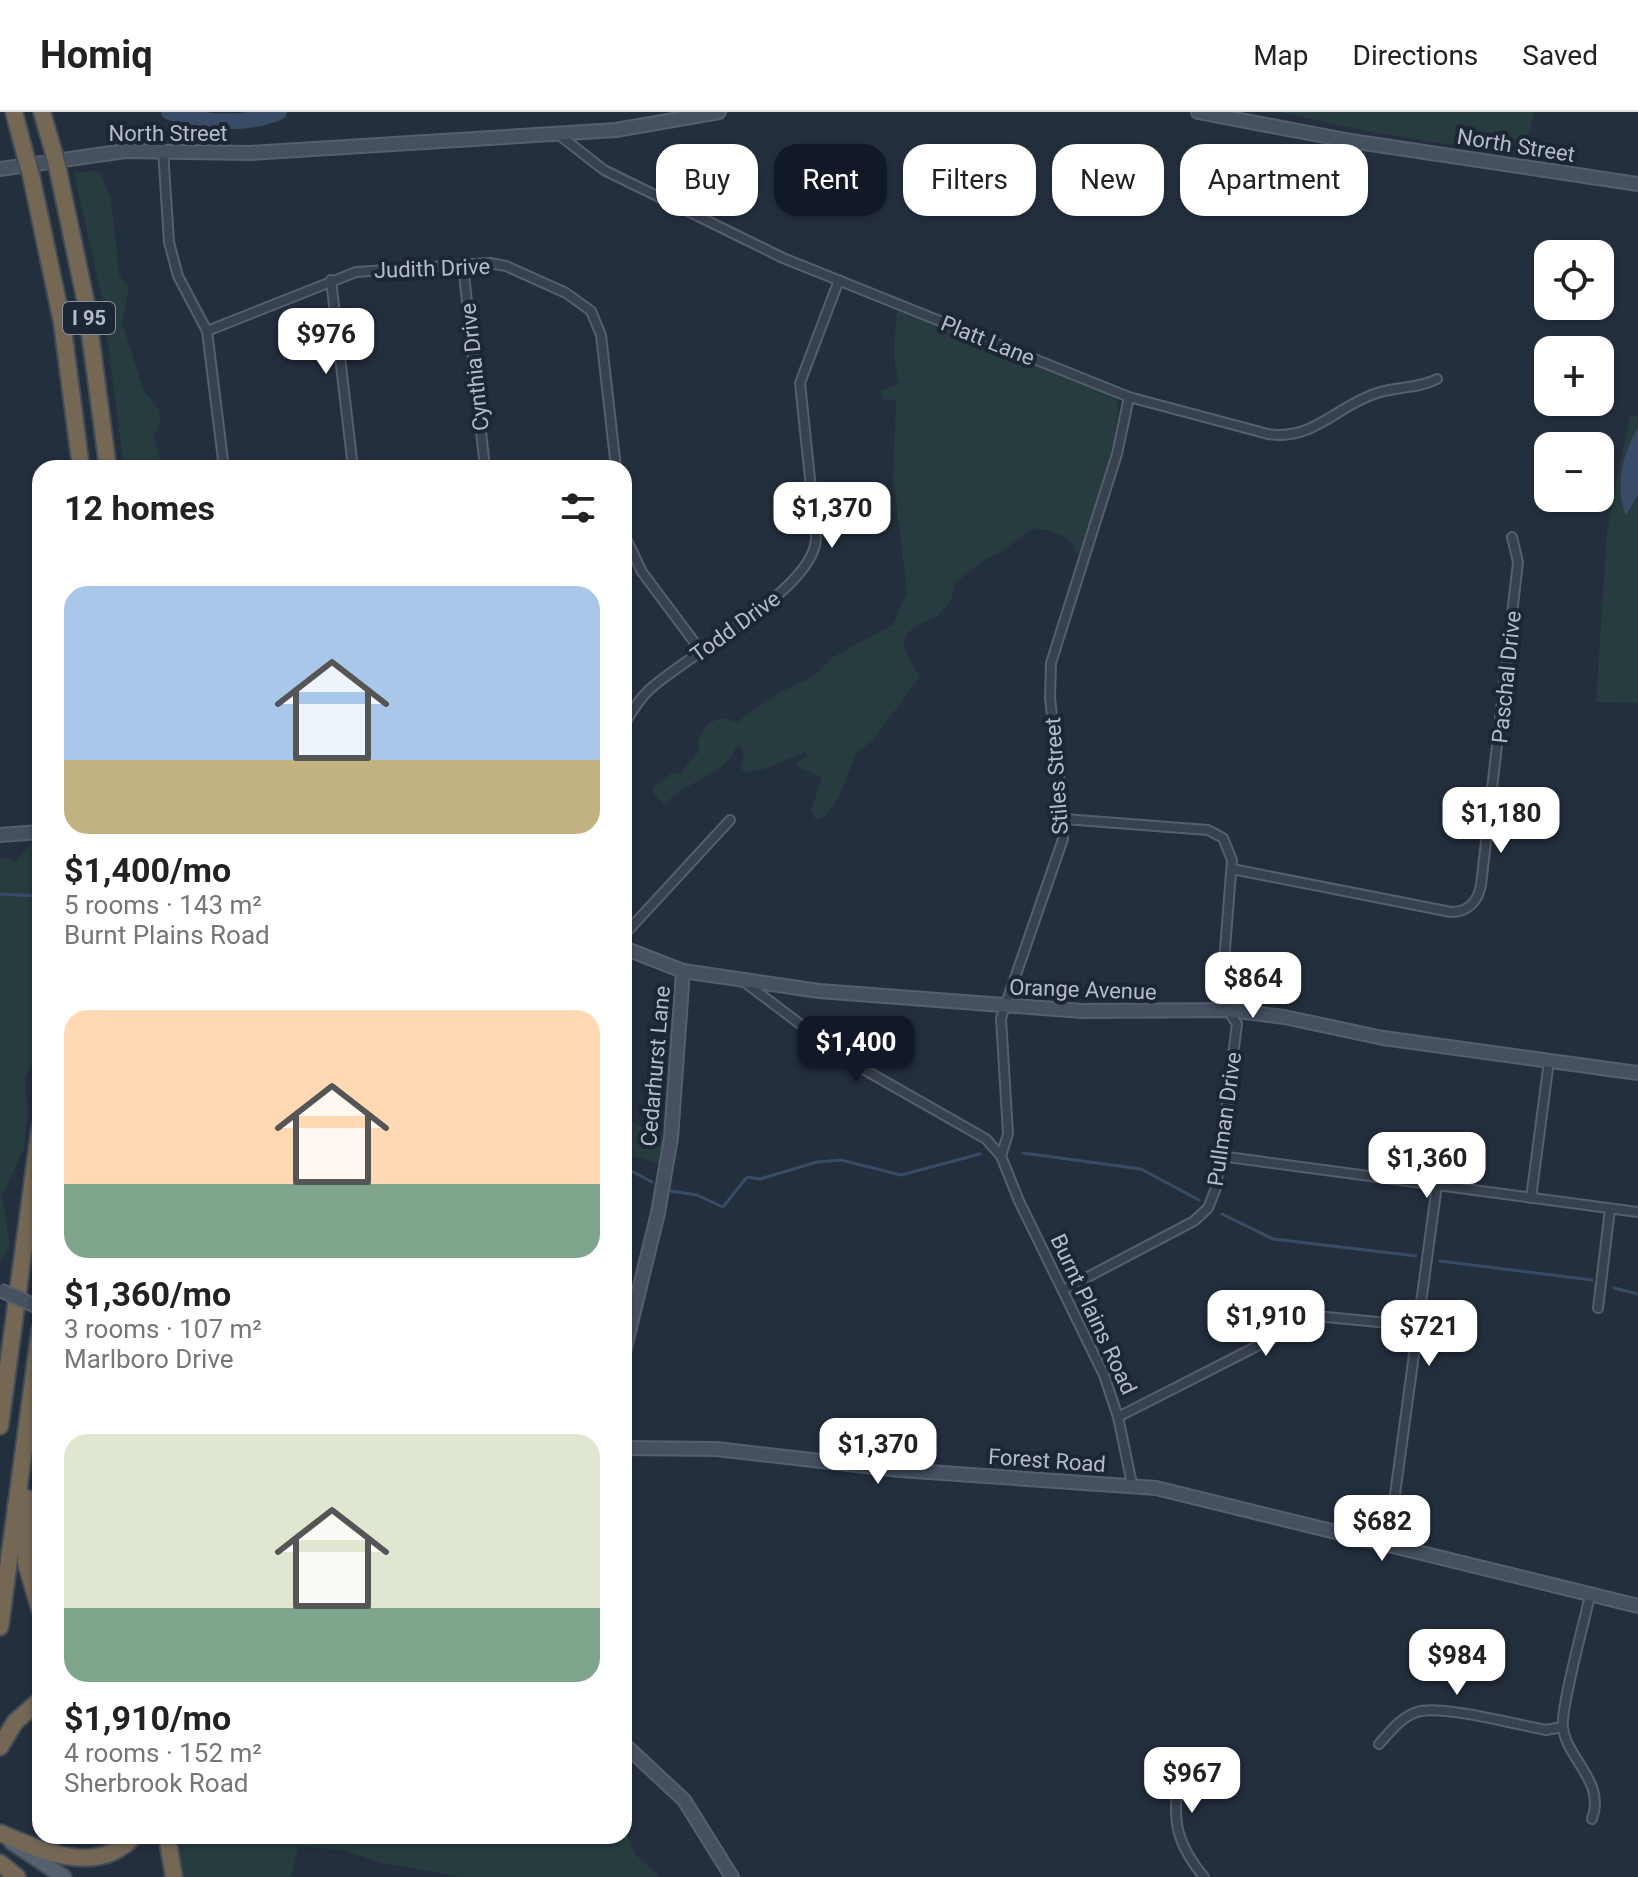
<!DOCTYPE html>
<meta charset="utf-8">
<style>
:root{--surface:#fff;--page:#f6f6f6;--text:#222;--muted:#767676;--line:#e0e0e0;--accent:#111827}
body{margin:0;font-family:Roboto,sans-serif;background:var(--page);color:var(--text);height:100vh;display:flex;flex-direction:column;font-size:30px;white-space:nowrap}
*{box-sizing:border-box;margin:0}
p{font-size:26px;color:var(--muted)}
.icon{flex:none;width:44px;height:44px;fill:none;stroke:currentColor;stroke-width:2;stroke-linecap:round;stroke-linejoin:round}
.map{position:relative;flex:1;overflow:hidden}
.details{position:absolute;left:32px;top:348px;width:600px;height:1384px;display:flex;flex-direction:column;background:var(--surface);border-radius:24px;box-shadow:0 2px 6px #0004}
.details>*{flex:none}
.guide{position:absolute;left:656px;top:32px;width:760px;height:72px;display:flex;gap:16px}
.tools{position:absolute;left:1534px;top:128px;display:grid;gap:16px}
.tools a{display:grid;place-items:center;width:80px;height:80px;border-radius:16px;background:var(--surface);box-shadow:0 2px 6px #0004;font-size:40px}
.price{position:absolute;translate:-50% -68px;padding:0 18px;border-radius:16px;background:#fff;color:#222;font-size:26px;line-height:52px;filter:drop-shadow(0 2px 4px #0008)}
.price::after{content:'';position:absolute;left:50%;top:48px;width:24px;height:18px;margin-left:-12px;background:inherit;clip-path:polygon(0 0,100% 0,50% 100%)}
.price.active{background:var(--accent);color:#fff}
ul{padding:0;list-style:none}
li{display:grid;align-content:center;gap:16px;height:424px;padding:0 32px}
li span{display:grid;place-items:center;height:248px;border-radius:24px;color:#555}
li>.icon{margin-inline-start:auto}
span .icon{width:144px;height:144px;fill:#fffc;stroke-width:1}
li b{font-size:34px}
h2{display:flex;justify-content:space-between;align-items:center;height:96px;padding:0 32px;font-size:34px}
.chip{padding:0 28px;border-radius:24px;background:var(--surface);box-shadow:0 2px 6px #0004;font-size:28px;line-height:72px}
.chip.active{background:var(--accent);color:#fff}
header{display:flex;align-items:center;gap:48px;box-sizing:border-box;height:112px;padding:0 40px;background:var(--surface);border-bottom:2px solid var(--line)}
header strong{font-size:38px}
nav{display:flex;gap:44px;margin-inline-start:auto;font-size:28px}
.map>svg:first-child{display:block}
</style>
<header>
<strong>Homiq</strong>
<nav><a>Map</a><a>Directions</a><a>Saved</a></nav>
</header>
<div class="map">
<svg width="1638" height="1765" viewBox="0 0 1638 1765">
<rect width="100%" height="100%" fill="#242f3e"/>
<g fill="#263c3f">
<path d="M 1278,0 L 1534,0 L 1524,44 L 1371,20 Z"/>
<path d="M 89,59 L 100,60 L 111,87 L 119,163 L 129,177 L 122,210 L 144,280 L 159,297 L 161,307 L 154,325 L 162,356 L 124,356 L 102,187 L 74,61 Z"/>
<path d="M 897,198 L 1110,278 L 1116,286 C 1125,310 1090,415 1078,442 C 1072,425 1048,415 1031,417 L 1004,439 L 984,448 L 956,471 L 951,488 L 937,505 L 917,513 L 905,524 L 904,537 L 920,565 L 873,628 L 856,641 L 839,685 L 826,704 L 816,708 L 811,698 L 822,666 L 798,654 L 797,650 L 807,644 L 806,640 L 765,657 L 745,660 L 740,656 L 744,644 L 739,633 C 733,639 731,647 724,653 C 705,668 679,675 665,693 L 653,681 L 653,676 L 673,660 L 680,662 L 699,639 L 698,629 L 708,611 L 722,606 L 737,610 L 776,582 L 814,564 L 833,545 L 893,513 L 907,481 L 893,365 L 896,289 L 882,287 L 882,278 L 900,272 C 890,247 896,224 897,198 Z"/>
<path d="M 1630,304 L 1638,304 L 1638,591 L 1596,590 L 1607,419 Z"/>
<path d="M 31,732 L 40,732 L 40,782 L 30,780 L 40,796 L 39,911 L 32,931 L 32,953 L 25,966 L 28,1002 L 24,1037 L 2,1083 L 10,1135 L 0,1149 L 0,748 L 5,745 L 15,750 Z"/>
<path d="M 624,1007 L 664,1024 L 660,1052 L 639,1045 L 624,1045 Z"/>
<path d="M 624,1715 L 635,1742 L 660,1765 L 463,1765 L 381,1751 L 343,1738 L 298,1734 L 291,1765 L 184,1765 L 176,1724 L 624,1724 Z"/>
</g>
<path fill="#394c67" d="M 1638,316 L 1638,383 L 1626,403 C 1614,377 1623,339 1638,316 Z"/>
<g fill="none" stroke-linecap="round" stroke-linejoin="round">
<g stroke="#394c67" stroke-width="3">
<path d="M 0,782 L 38,784"/>
<path d="M 1023,1041 L 1141,1057 L 1199,1088"/>
<path d="M 624,1055 L 652,1070"/>
<path d="M 671,1079 L 697,1083 L 723,1095 L 747,1065 L 760,1067 L 817,1050 L 841,1048 L 901,1063 L 980,1042"/>
<path d="M 1222,1102 L 1273,1127 L 1416,1144"/>
<path d="M 1440,1149 L 1592,1168"/>
<path d="M 1614,1176 L 1638,1182"/>
</g>
<path stroke="#394c67" stroke-width="16" d="M 169,0 C 201,11 247,14 279,0"/>
<defs>
<g id="street">
<path d="M 558,22 L 604,58 L 783,146 L 1129,285 L 1268,322 C 1314,329 1336,294 1377,281 C 1398,274 1417,277 1437,267"/>
<path d="M 163,38 L 169,130 L 178,164 L 207,219 L 224,356"/>
<path d="M 463,153 L 485,356"/>
<path d="M 331,168 L 353,356"/>
<path d="M 207,219 L 356,160 L 490,151 L 506,154 L 566,181 L 591,199 L 601,223 L 616,356"/>
<path d="M 339,356 L 353,354"/>
<path d="M 624,422 L 642,460 L 701,539"/>
<path d="M 624,613 C 631,601 638,588 649,578 C 687,542 818,476 816,424 L 800,271 L 839,168"/>
<path d="M 1232,757 L 1451,800 C 1468,800 1478,789 1481,773 L 1518,450 L 1512,425"/>
<path d="M 624,823 L 730,708"/>
<path d="M 743,869 L 849,949 L 986,1027 L 1001,1044 L 1019,1089 L 1104,1263 L 1118,1305 L 1132,1372"/>
<path d="M 1001,1044 L 1008,1022 L 1001,906 L 1063,727 L 1064,707 L 1050,586 L 1051,551 L 1117,342 L 1129,285"/>
<path d="M 1220,1044 L 1638,1100"/>
<path d="M 1531,1086 L 1549,949"/>
<path d="M 1063,1178 L 1194,1109 L 1208,1096 L 1216,1076 L 1237,912 L 1221,888 L 1232,748 L 1223,726 L 1208,718 L 1064,707"/>
<path d="M 1598,1196 L 1610,1097"/>
<path d="M 1118,1305 L 1316,1204 L 1419,1214"/>
<path d="M 1388,1434 L 1437,1073"/>
<path d="M 1590,1483 C 1585,1508 1560,1597 1563,1616 C 1567,1647 1606,1670 1592,1707"/>
<path d="M 1379,1632 C 1390,1620 1401,1605 1417,1600 C 1440,1592 1518,1613 1546,1618 L 1562,1615"/>
<path d="M 1181,1642 C 1176,1697 1166,1719 1204,1765"/>
</g>
<g id="secondary">
<path d="M 1198,0 L 1351,29 L 1638,72"/>
<path d="M 0,57 L 125,39 L 250,41 L 616,18 L 719,0"/>
<path d="M 0,723 L 40,720"/>
<path d="M 624,836 L 683,859 L 819,879 L 1082,899 L 1228,898 L 1284,905 L 1383,926 L 1638,961"/>
<path d="M 624,1240 L 658,1101 L 671,1026 L 683,859"/>
<path d="M 624,1336 L 716,1337 L 900,1358 L 1156,1376 L 1638,1494"/>
<path d="M 624,1632 L 684,1688 L 732,1765"/>
</g>
<path id="primary" d="M 11,1730 L 64,1765"/>
<g id="highway">
<path d="M 14,0 L 25,42"/>
<path d="M 42,0 L 53,38"/>
<path d="M 58,58 L 86,191 L 108,356"/>
<path d="M 31,63 L 62,210 L 81,356"/>
<path d="M 0,1314 L 40,1015"/>
<path d="M 27,1386 L 26,1451 L 40,1498"/>
<path d="M 0,1515 L 40,1218"/>
<path d="M 0,1635 L 15,1610 L 40,1588"/>
<path d="M 0,1721 C 43,1739 97,1765 134,1724"/>
<path d="M 167,1724 L 174,1765"/>
<path d="M 0,1751 L 17,1765"/>
</g>
</defs>
<use href="#street" stroke="#565f6c" stroke-width="12"/>
<use href="#secondary" stroke="#565f6c" stroke-width="16"/>
<use href="#primary" stroke="#414a57" stroke-width="18"/>
<use href="#highway" stroke="#434c59" stroke-width="20"/>
<use href="#street" stroke="#38414e" stroke-width="8"/>
<use href="#secondary" stroke="#465061" stroke-width="12"/>
<use href="#primary" stroke="#56606e" stroke-width="14"/>
<use href="#highway" stroke="#746855" stroke-width="16"/>
<defs>
<path id="secondary-bridge" d="M 0,1178 L 40,1196"/>
<g id="highway-bridge">
<path d="M 53,38 L 58,58"/>
<path d="M 25,42 L 31,63"/>
</g>
</defs>
<use href="#secondary-bridge" stroke="#565f6c" stroke-width="16" stroke-linecap="butt"/>
<use href="#highway-bridge" stroke="#434c59" stroke-width="20" stroke-linecap="butt"/>
<use href="#secondary-bridge" stroke="#465061" stroke-width="12"/>
<use href="#highway-bridge" stroke="#746855" stroke-width="16"/>
</g>
<g text-anchor="middle" stroke-width="8" stroke-linejoin="round" paint-order="stroke">
<rect fill="#1d2633" stroke="#878f9c" stroke-width="2" x="63" y="190" width="52" height="32" rx="6"/>
<g font-size="20" font-weight="bold" fill="#b4bcc9">
<text x="89" y="213">I 95</text>
</g>
<g font-size="22" fill="#b4bcc9" stroke="#1d2633">
<text x="168" y="29">North Street</text>
<text transform="translate(1516 33) rotate(9)" y="8">North Street</text>
<text transform="translate(432 156) rotate(-2)" y="8">Judith Drive</text>
<text transform="translate(988 228) rotate(22)" y="8">Platt Lane</text>
<text transform="translate(474 255) rotate(-96)" y="8">Cynthia Drive</text>
<text transform="translate(735 514) rotate(-36)" y="8">Todd Drive</text>
<text transform="translate(1506 565) rotate(-84)" y="8">Paschal Drive</text>
<text transform="translate(1056 664) rotate(-94)" y="8">Stiles Street</text>
<text transform="translate(1083 877) rotate(2)" y="8">Orange Avenue</text>
<text transform="translate(655 954) rotate(-85)" y="8">Cedarhurst Lane</text>
<text transform="translate(1224 1007) rotate(-82)" y="8">Pullman Drive</text>
<text transform="translate(1094 1202) rotate(65)" y="8">Burnt Plains Road</text>
<text transform="translate(1047 1348) rotate(4)" y="8">Forest Road</text>
</g>
</g>
</svg>
<div class="tools">
<a><svg class="icon" aria-label="locate" viewBox="0 0 24 24"><circle cx="12" cy="12" r="6"/><path d="M12 2v4M12 18v4M2 12h4M18 12h4"/></svg></a>
<a>+</a>
<a>−</a>
</div>
<b class="price" style="left:326px;top:264px">$976</b>
<b class="price" style="left:832px;top:438px">$1,370</b>
<b class="price" style="left:1501px;top:743px">$1,180</b>
<b class="price" style="left:1253px;top:908px">$864</b>
<b class="price active" style="left:856px;top:972px">$1,400</b>
<b class="price" style="left:1427px;top:1088px">$1,360</b>
<b class="price" style="left:1266px;top:1246px">$1,910</b>
<b class="price" style="left:1429px;top:1256px">$721</b>
<b class="price" style="left:878px;top:1374px">$1,370</b>
<b class="price" style="left:1382px;top:1451px">$682</b>
<b class="price" style="left:1457px;top:1585px">$984</b>
<b class="price" style="left:1192px;top:1703px">$967</b>
<div class="guide">
<a class="chip">Buy</a>
<a class="chip active">Rent</a>
<a class="chip">Filters</a>
<a class="chip">New</a>
<a class="chip">Apartment</a>
</div>
<section class="details">
<h2>12 homes<svg class="icon" aria-label="filters" viewBox="0 0 24 24"><path d="M4 7h16M4 17h16"/><circle cx="9" cy="7" r="2"/><circle cx="15" cy="17" r="2"/></svg></h2>
<ul>
<li><span style="background:linear-gradient(#a9c7e8 70%,#c2b280 0)"><svg class="icon" aria-label="home" viewBox="0 0 24 24"><path d="M3 11l9-7 9 7M6 9v11h12V9"/></svg></span><div><b>$1,400/mo</b><p>5 rooms · 143 m²</p><p>Burnt Plains Road</p></div></li>
<li><span style="background:linear-gradient(#ffd9b3 70%,#7fa58c 0)"><svg class="icon" aria-label="home" viewBox="0 0 24 24"><path d="M3 11l9-7 9 7M6 9v11h12V9"/></svg></span><div><b>$1,360/mo</b><p>3 rooms · 107 m²</p><p>Marlboro Drive</p></div></li>
<li><span style="background:linear-gradient(#dfe7d0 70%,#7fa58c 0)"><svg class="icon" aria-label="home" viewBox="0 0 24 24"><path d="M3 11l9-7 9 7M6 9v11h12V9"/></svg></span><div><b>$1,910/mo</b><p>4 rooms · 152 m²</p><p>Sherbrook Road</p></div></li>
</ul>
</section>
</div>
